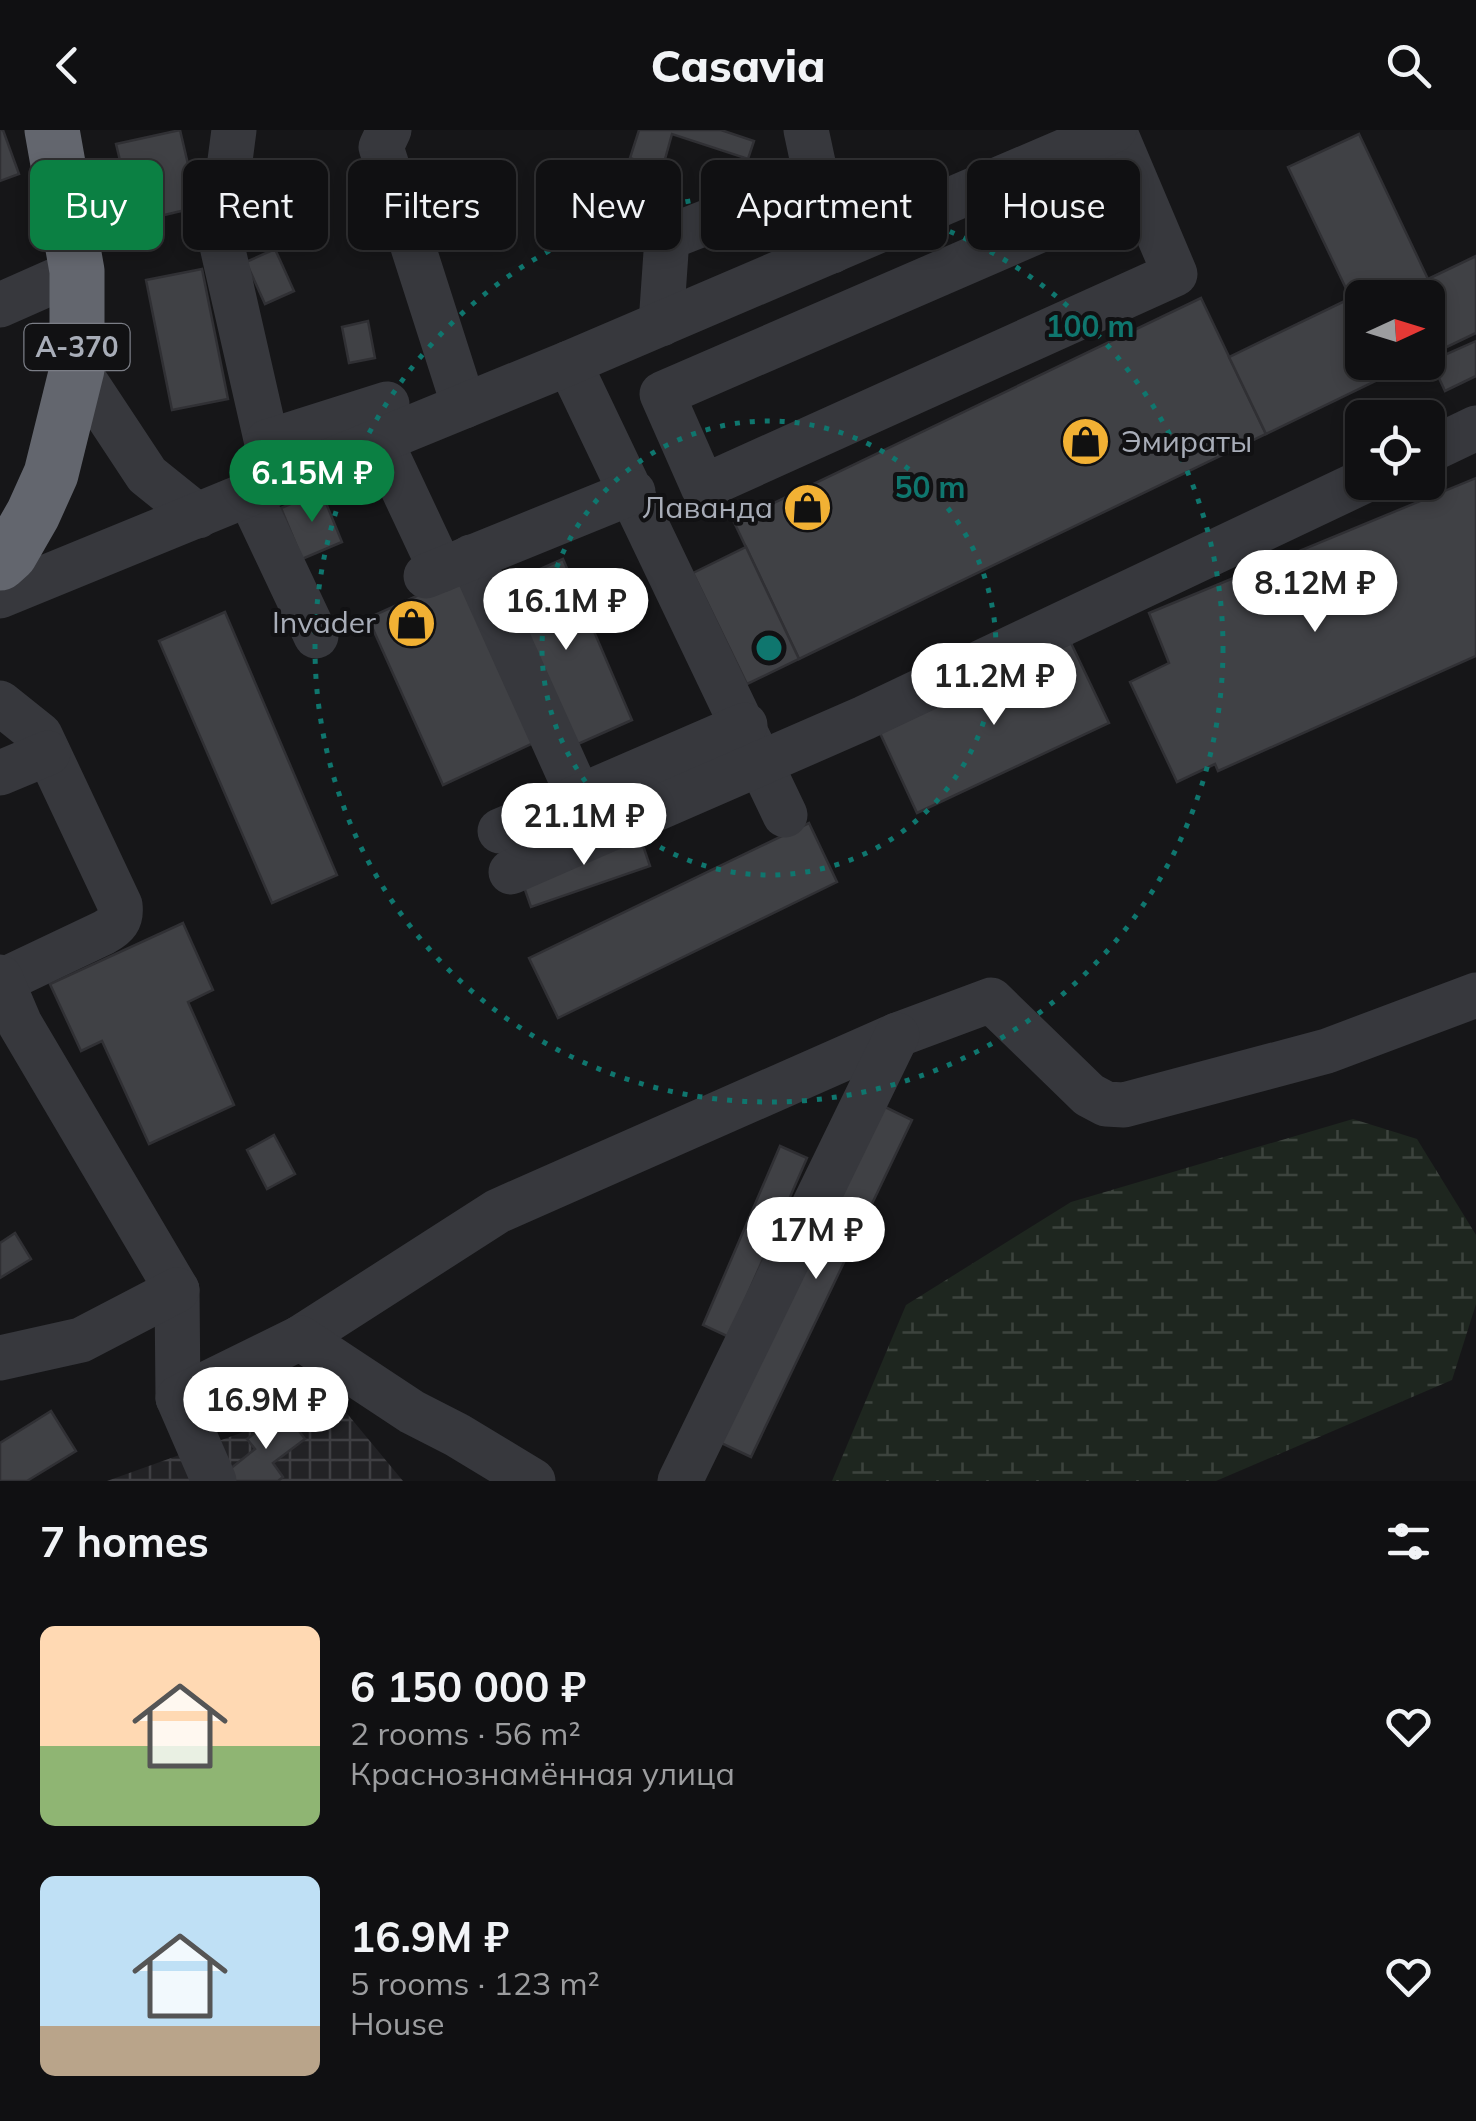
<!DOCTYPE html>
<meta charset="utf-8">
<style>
:root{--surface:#101012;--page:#1e1e20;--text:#f1f3f6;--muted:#9c9d9f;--line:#303032;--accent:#0b8043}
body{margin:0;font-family:Mulish,sans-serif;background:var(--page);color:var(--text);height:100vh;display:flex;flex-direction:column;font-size:38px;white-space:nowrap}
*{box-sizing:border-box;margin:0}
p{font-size:32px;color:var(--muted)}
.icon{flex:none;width:55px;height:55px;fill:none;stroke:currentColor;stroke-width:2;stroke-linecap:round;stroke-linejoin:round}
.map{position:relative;height:1351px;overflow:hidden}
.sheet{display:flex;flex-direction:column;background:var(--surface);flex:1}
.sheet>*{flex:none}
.banner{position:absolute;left:30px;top:30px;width:1418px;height:90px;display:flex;gap:20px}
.needle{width:65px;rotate:86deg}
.fabs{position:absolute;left:1345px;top:150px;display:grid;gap:20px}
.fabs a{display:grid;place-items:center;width:100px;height:100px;border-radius:15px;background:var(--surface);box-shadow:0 5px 15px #0003,0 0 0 2px var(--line);font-size:50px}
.price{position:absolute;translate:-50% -85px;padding:0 22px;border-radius:35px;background:#fff;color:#222;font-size:32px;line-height:65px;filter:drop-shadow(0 2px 5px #0008)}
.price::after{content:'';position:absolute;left:50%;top:60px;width:30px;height:22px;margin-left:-15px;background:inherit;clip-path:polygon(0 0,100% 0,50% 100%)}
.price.selected{background:var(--accent);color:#fff}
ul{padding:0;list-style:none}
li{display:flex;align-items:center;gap:30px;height:250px;padding:0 40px}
li span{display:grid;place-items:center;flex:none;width:280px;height:200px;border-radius:15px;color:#555}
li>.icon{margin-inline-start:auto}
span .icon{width:120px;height:120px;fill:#fffc;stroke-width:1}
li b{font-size:42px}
h2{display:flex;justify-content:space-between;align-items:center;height:120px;padding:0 40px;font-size:42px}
.tag{padding:0 35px;border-radius:15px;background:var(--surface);box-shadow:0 5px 15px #0003,0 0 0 2px var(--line);font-size:35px;line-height:90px}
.tag.selected{background:var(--accent);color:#fff}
header{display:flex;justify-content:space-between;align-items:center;height:130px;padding:0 40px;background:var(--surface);font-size:45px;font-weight:800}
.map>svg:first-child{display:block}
</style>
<header><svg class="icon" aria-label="back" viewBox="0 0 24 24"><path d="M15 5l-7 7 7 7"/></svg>Casavia<svg class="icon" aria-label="search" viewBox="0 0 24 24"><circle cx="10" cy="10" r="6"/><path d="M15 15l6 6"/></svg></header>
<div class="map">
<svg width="1476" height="1351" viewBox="0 0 1476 1351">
<defs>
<pattern id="industrial-grid" width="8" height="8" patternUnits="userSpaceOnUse" patternTransform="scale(2.5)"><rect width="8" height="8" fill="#222225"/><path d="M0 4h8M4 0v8" fill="none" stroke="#3f3f43"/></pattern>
<pattern id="wetland-marsh" width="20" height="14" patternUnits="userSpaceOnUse" patternTransform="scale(2.5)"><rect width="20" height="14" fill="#1e261f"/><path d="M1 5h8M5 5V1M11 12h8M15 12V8" fill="none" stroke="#3c433d"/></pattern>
</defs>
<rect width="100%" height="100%" fill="#161618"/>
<path fill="url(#industrial-grid)" d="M 335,1269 L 403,1351 L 107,1351 Z"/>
<path fill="url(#wetland-marsh)" d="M 1353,989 L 1417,1009 L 1476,1105 L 1476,1174 L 1452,1250 L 1216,1351 L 832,1351 L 906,1175 L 1071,1072 Z"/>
<g fill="#404145" stroke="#303034" stroke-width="2.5">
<path d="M 0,0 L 3,0 L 19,44 L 0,51 Z"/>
<path d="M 180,0 L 198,77 L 135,92 L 116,14 Z"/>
<path d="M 639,0 L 721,0 L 754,11 L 748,29 L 672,4 L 662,40 L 630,28 Z"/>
<path d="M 1359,4 L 1428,149 L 1476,126 L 1476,203 L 1428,226 L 1428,168 L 1362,168 L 1362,192 L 1288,37 Z"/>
<path d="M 275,119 L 294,161 L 265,174 L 246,132 Z"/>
<path d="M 202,139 L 228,269 L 172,280 L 146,150 Z"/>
<path d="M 1201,168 L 1266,304 L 799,529 L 734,392 Z"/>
<path d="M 1351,168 L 1362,192 L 1362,232 L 1382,232 L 1388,245 L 1266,304 L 1229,227 Z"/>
<path d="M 368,191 L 375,228 L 349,233 L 342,197 Z"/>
<path d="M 1476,211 L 1476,246 L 1445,261 L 1431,231 Z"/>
<path d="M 1382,232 L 1415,232 L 1388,245 Z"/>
<path d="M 1476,348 L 1476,526 L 1218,641 L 1215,634 L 1177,652 L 1130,552 L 1169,533 L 1149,483 Z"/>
<path d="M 321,361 L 342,412 L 302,429 L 281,378 Z"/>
<path d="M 746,417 L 799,529 L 747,554 L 693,443 Z"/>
<path d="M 563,429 L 632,590 L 569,618 L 499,457 Z"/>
<path d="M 465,444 L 540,610 L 443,655 L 368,488 Z"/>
<path d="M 225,482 L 337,745 L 272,773 L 159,511 Z"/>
<path d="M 1071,513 L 1109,593 L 917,683 L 880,603 Z"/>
<path d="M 809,693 L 837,752 L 558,888 L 529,828 Z"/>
<path d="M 637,698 L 650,736 L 531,777 L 518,740 Z"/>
<path d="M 183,793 L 213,860 L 188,872 L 234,975 L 149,1014 L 102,911 L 81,921 L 50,854 Z"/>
<path d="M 883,976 L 912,990 L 751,1327 L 721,1313 Z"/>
<path d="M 274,1005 L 295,1044 L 267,1059 L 247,1020 Z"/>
<path d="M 780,1016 L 807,1028 L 729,1207 L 703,1195 Z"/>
<path d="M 15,1103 L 31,1129 L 0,1148 L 0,1113 Z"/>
<path d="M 51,1281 L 76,1321 L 27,1351 L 0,1351 L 0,1313 Z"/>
<path d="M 284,1281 L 305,1309 L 273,1333 L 283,1347 L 278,1351 L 215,1351 L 255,1319 L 247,1309 Z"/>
</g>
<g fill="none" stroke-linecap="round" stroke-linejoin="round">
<g stroke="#37383d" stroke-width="45">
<path d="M 234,0 L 220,107 L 276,353"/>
<path d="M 389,0 L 381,17 L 464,276"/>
<path d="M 806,0 L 832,121"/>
<path d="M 1114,0 L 1175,144 L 703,357 L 662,264 L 1137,58"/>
<path d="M 0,175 L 77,141"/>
<path d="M 661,194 L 667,108 L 738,80"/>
<path d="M 569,233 L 785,685"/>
<path d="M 77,239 L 147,345 L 198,386"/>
<path d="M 380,310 L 441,440"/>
<path d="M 267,312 L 387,274"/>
<path d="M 1428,321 L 1476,298"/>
<path d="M 249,364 L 316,506"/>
<path d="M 471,427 L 579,667"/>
<path d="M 426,446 L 633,362"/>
<path d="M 0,466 L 569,233 L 1114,0"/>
<path d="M 0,573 L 40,605 L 120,775 C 122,790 116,796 103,803 L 2,851"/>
<path d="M 0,643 L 48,623"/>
<path d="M 500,701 L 745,595"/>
<path d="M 511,742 L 864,588 L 1362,352"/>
<path d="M 0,847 L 20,894 L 177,1160 L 178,1268 L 214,1351"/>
<path d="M 300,1208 L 498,1081 L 897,905 L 991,870 L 1089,965 L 1106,974 L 1124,975 L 1327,921 L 1476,865"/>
<path d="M 0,1228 L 81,1210 L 177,1160"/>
<path d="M 178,1268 L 300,1208 L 412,1282 L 457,1305 L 533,1351"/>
<path d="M 680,1351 L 897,905"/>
</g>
<path stroke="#63666e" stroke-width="55" d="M 0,433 L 10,424 L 33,384 L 51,344 L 77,239 L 77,141 L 52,0"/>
</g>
<g fill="none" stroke="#0f766e" stroke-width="5" stroke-dasharray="5 10">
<circle cx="769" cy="518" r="227"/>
<circle cx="769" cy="518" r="454"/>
</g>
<defs>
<symbol id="shop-disc" viewBox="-11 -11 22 22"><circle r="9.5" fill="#f2b134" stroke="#111113"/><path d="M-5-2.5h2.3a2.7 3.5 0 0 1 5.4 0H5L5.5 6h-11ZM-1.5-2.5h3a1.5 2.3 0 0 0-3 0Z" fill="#111"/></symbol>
</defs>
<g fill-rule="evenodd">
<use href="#shop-disc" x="1058" y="284" width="55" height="55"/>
<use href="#shop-disc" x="780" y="350" width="55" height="55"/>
<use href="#shop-disc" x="384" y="466" width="55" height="55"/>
</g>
<g text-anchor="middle" stroke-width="8" stroke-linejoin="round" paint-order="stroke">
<rect fill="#111113" stroke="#7b7e86" stroke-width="2.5" x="24.5" y="194" width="105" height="46" rx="8"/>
<g font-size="28" font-weight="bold" fill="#a8adb8">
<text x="77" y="227">А-370</text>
</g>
<g font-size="30" fill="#a8adb8" stroke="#111113" text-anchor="end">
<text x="1121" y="322" text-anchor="start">Эмираты</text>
<text x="773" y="388">Лаванда</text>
<text x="376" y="503">Invader</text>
</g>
</g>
<circle cx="769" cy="518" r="15" fill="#0f766e" stroke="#111113" stroke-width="5"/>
<g font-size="30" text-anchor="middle" font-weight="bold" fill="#0f766e" stroke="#111113" stroke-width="8" stroke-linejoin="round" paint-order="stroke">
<text x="1090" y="207">100 m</text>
<text x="930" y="368">50 m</text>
</g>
</svg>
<div class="fabs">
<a><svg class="needle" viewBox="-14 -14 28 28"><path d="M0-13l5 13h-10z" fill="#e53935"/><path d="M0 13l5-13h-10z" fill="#9c9d9f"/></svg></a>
<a><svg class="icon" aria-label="locate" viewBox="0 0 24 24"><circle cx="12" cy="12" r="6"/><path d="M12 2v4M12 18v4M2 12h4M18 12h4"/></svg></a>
</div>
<b class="price selected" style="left:312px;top:395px">6.15M ₽</b>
<b class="price" style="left:1315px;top:505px">8.12M ₽</b>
<b class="price" style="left:566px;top:523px">16.1M ₽</b>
<b class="price" style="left:994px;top:598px">11.2M ₽</b>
<b class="price" style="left:584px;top:738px">21.1M ₽</b>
<b class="price" style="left:816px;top:1152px">17M ₽</b>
<b class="price" style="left:266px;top:1322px">16.9M ₽</b>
<div class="banner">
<a class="tag selected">Buy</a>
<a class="tag">Rent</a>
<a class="tag">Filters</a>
<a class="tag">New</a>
<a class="tag">Apartment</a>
<a class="tag">House</a>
</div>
</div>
<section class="sheet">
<h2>7 homes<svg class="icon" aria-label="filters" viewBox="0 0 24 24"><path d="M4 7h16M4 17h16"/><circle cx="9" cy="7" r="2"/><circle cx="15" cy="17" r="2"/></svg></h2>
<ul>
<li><span style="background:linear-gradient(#ffd9b3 60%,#8fb573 0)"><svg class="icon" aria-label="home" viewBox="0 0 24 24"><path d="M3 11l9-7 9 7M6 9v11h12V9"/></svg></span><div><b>6 150 000 ₽</b><p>2 rooms · 56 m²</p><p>Краснознамённая улица</p></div><svg class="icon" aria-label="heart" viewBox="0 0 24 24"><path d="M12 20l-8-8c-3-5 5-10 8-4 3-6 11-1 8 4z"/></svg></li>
<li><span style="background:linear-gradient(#bfe0f5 75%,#b9a48a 0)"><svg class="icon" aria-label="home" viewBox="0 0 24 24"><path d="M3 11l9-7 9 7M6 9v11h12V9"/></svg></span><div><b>16.9M ₽</b><p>5 rooms · 123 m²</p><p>House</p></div><svg class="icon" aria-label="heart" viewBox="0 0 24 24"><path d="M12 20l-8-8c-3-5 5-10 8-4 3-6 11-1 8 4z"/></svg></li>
</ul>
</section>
